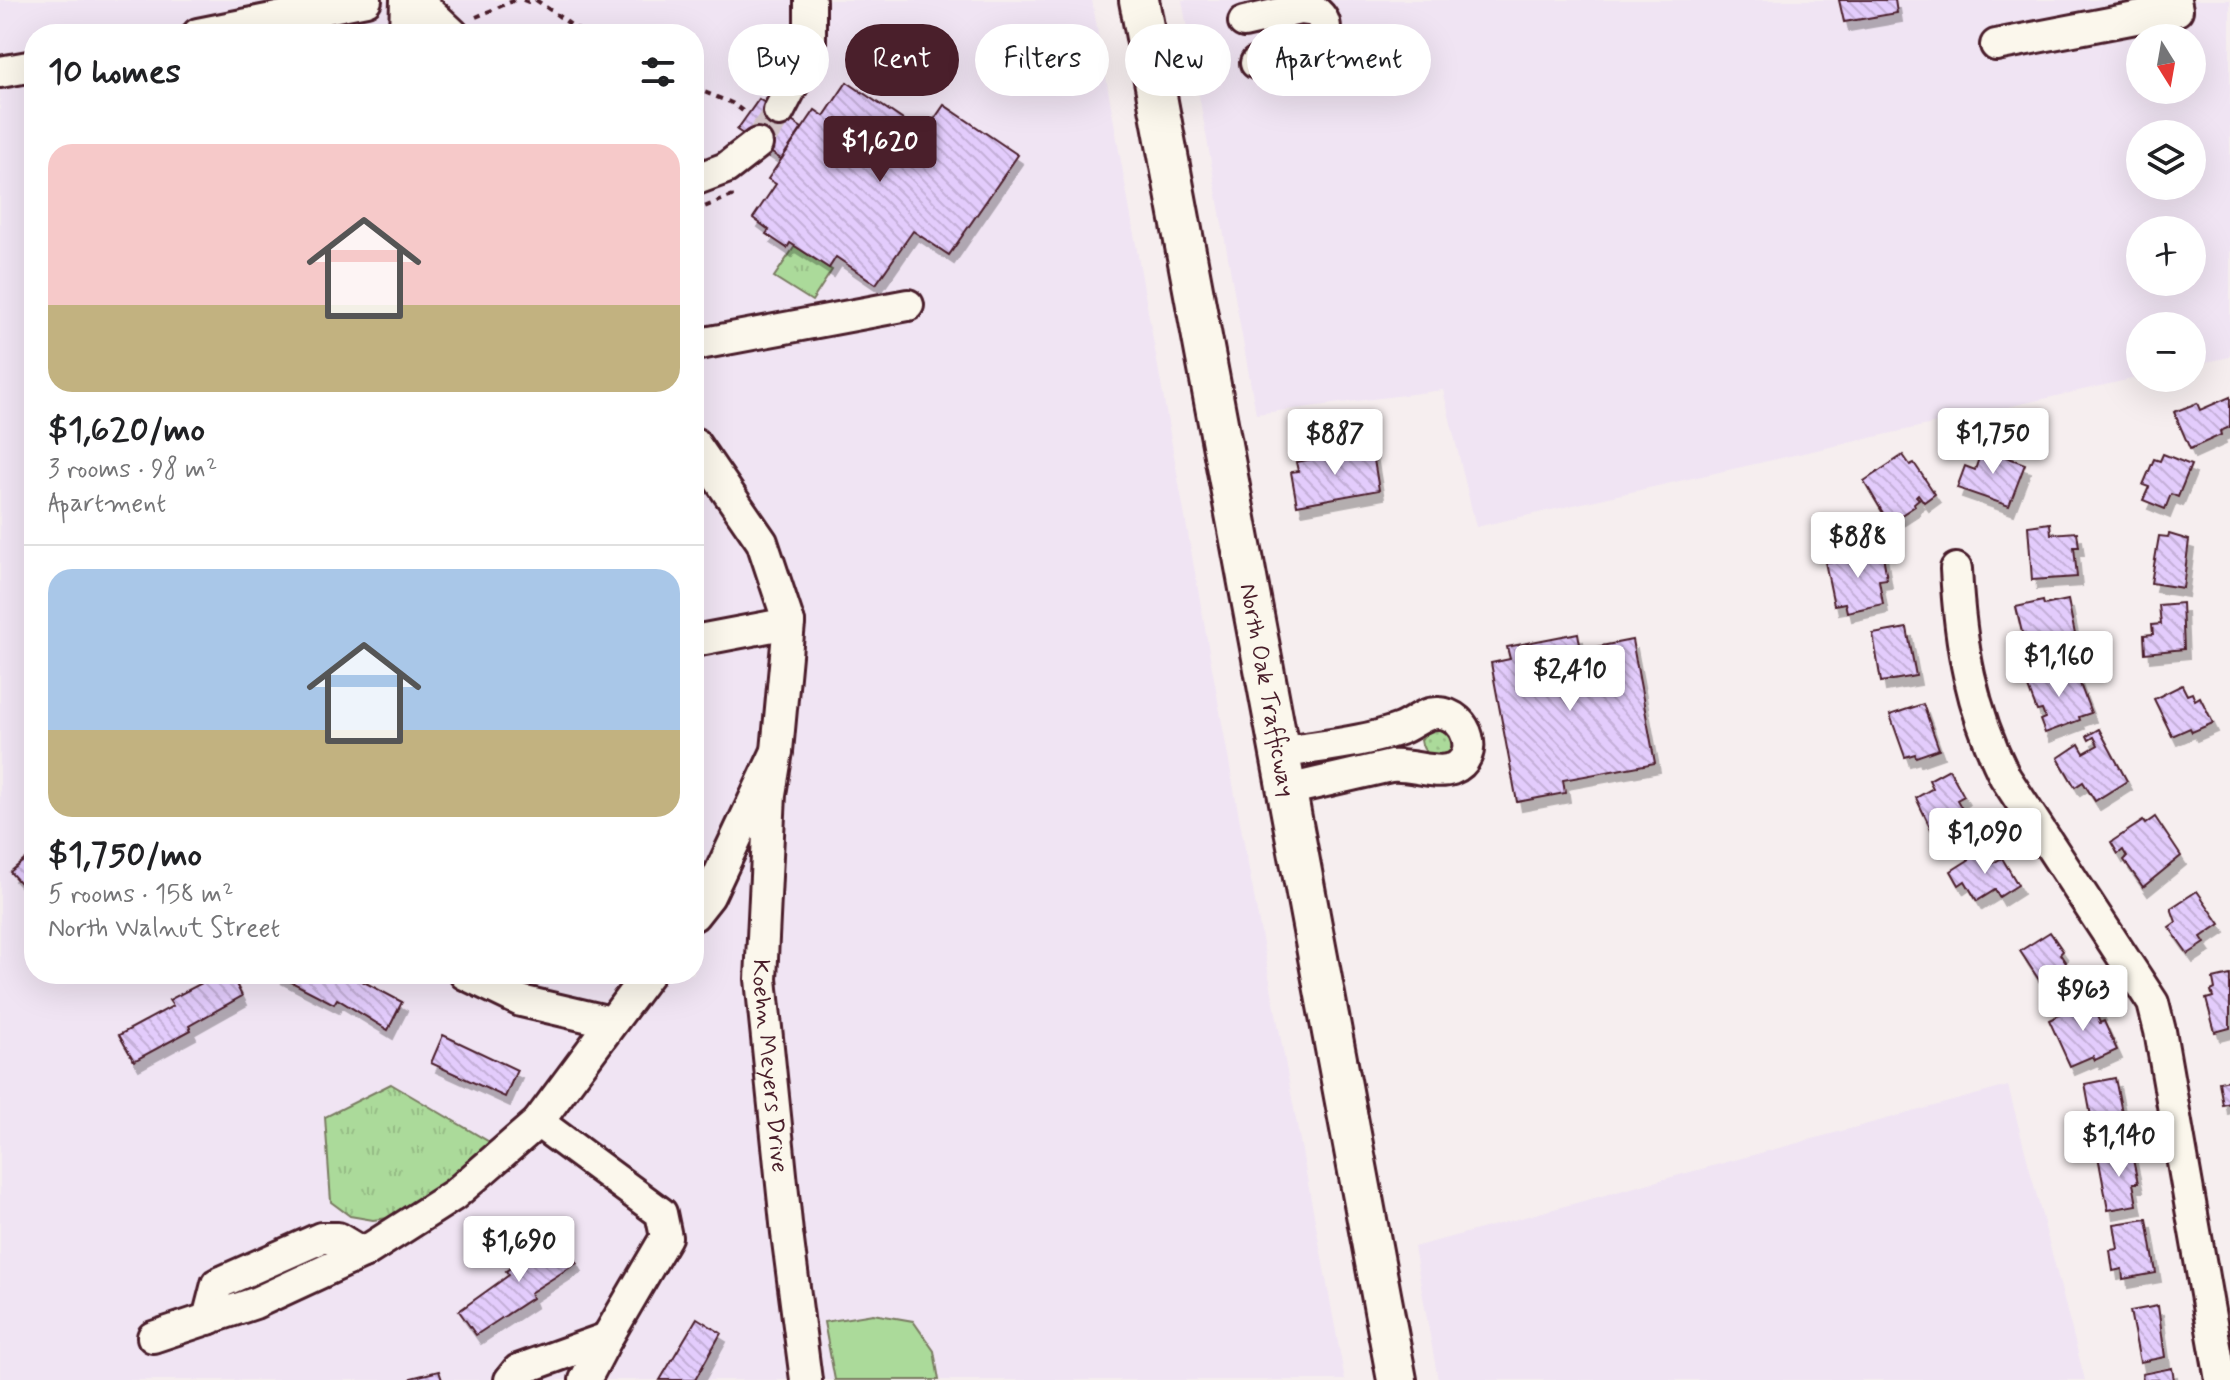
<!DOCTYPE html>
<meta charset="utf-8">
<style>
:root{--surface:#fff;--page:#f2f2f2;--text:#202124;--muted:#757577;--line:#e0e0e0;--accent:#4a1f2b}
body{margin:0;font-family:Mynerve,sans-serif;background:var(--page);color:var(--text);height:100vh;display:flex;flex-direction:column;font-size:30px;white-space:nowrap}
*{box-sizing:border-box;margin:0}
p{font-size:26px;color:var(--muted)}
.icon{flex:none;width:44px;height:44px;fill:none;stroke:currentColor;stroke-width:2;stroke-linecap:round;stroke-linejoin:round}
.map{position:relative;flex:1;overflow:hidden}
.drawer{position:absolute;left:24px;top:24px;width:680px;height:960px;display:flex;flex-direction:column;background:var(--surface);border-radius:32px;box-shadow:0 8px 32px #0002}
.drawer>*{flex:none}
.top-card{position:absolute;left:728px;top:24px;width:760px;height:72px;display:flex;gap:16px}
.needle{width:52px;rotate:169deg}
.tools{position:absolute;left:2126px;top:24px;display:grid;gap:16px}
.tools a{display:grid;place-items:center;width:80px;height:80px;border-radius:50%;background:var(--surface);box-shadow:0 8px 32px #0002;font-size:40px}
.price{position:absolute;translate:-50% -68px;padding:0 18px;border-radius:8px;background:#fff;color:#222;font-size:26px;line-height:52px;filter:drop-shadow(0 2px 4px #0008)}
.price::after{content:'';position:absolute;left:50%;top:48px;width:24px;height:18px;margin-left:-12px;background:inherit;clip-path:polygon(0 0,100% 0,50% 100%)}
.price.on{background:var(--accent);color:#fff}
ul{padding:0;list-style:none}
li{display:grid;align-content:center;gap:16px;height:424px;padding:0 24px}
li+li{border-top:2px solid var(--line)}
li span{display:grid;place-items:center;height:248px;border-radius:24px;color:#555}
li>.icon{margin-inline-start:auto}
span .icon{width:144px;height:144px;fill:#fffc;stroke-width:1}
li b{font-size:34px}
h2{display:flex;justify-content:space-between;align-items:center;height:96px;padding:0 24px;font-size:34px}
.tag{padding:0 28px;border-radius:36px;background:var(--surface);box-shadow:0 8px 32px #0002;font-size:28px;line-height:72px}
.tag.on{background:var(--accent);color:#fff}
.map>svg:first-child{display:block}
</style>
<div class="map">
<svg width="2230" height="1380" viewBox="0 0 2230 1380">
<defs>
<pattern id="park-tufts" width="24" height="20" patternUnits="userSpaceOnUse" patternTransform="scale(2)"><rect width="24" height="20" fill="#abda9a"/><path d="M3 7l-1-3M5 7V3M7 7l1-3M15 17l-1-3M17 17v-4M19 17l1-3" fill="none" stroke="#95bb85"/></pattern>
<pattern id="garden-dots" width="8" height="8" patternUnits="userSpaceOnUse" patternTransform="scale(2)"><rect width="8" height="8" fill="#abda9a"/><path d="M2 2h.1M6 6h.1" fill="none" stroke="#95bb85" stroke-width="1.8" stroke-linecap="round"/></pattern>
<pattern id="building-back-hatch" width="6" height="6" patternUnits="userSpaceOnUse" patternTransform="scale(2)"><rect width="6" height="6" fill="#e3ccfc"/><path d="M-1 5l2 2M0 0l6 6M5-1l2 2" fill="none" stroke="#c4afd8"/></pattern>
<filter id="shadow"><feDropShadow dx="5" dy="9" stdDeviation="0" flood-color="#0004"/></filter>
</defs>
<rect width="100%" height="100%" fill="#f6eeef"/>
<filter id="ink" filterUnits="userSpaceOnUse"><feTurbulence type="fractalNoise" baseFrequency=".0125" numOctaves="2"/><feDisplacementMap in="SourceGraphic" scale="16" xChannelSelector="R" yChannelSelector="G"/><feConvolveMatrix kernelMatrix="1 2 1 2 8 2 1 2 1" color-interpolation-filters="sRGB"/></filter>
<g filter="url(#ink)">
<g fill="#f0e4f3" fill-rule="evenodd">
<path d="M 0,0 L 1092,0 L 1235,795 L 1345,1380 L 0,1380 ZM 34,34 L 694,34 L 694,974 L 34,974 Z"/>
<path d="M 1182,0 L 2230,0 L 2230,357 L 2192,365 L 2192,326 L 2140,326 L 2140,377 L 1476,527 L 1443,390 L 1256,414 ZM 2140,38 L 2192,38 L 2192,90 L 2140,90 ZM 2140,134 L 2192,134 L 2192,186 L 2140,186 ZM 2140,230 L 2192,230 L 2192,282 L 2140,282 Z"/>
<path d="M 2008,1086 L 2085,1380 L 1438,1380 L 1414,1247 Z"/>
</g>
<path fill="#abda9a" stroke="#7a7c62" stroke-width="2" d="M 873,1314 L 913,1321 L 934,1351 L 939,1380 L 835,1380 L 824,1322 Z"/>
<g fill="url(#park-tufts)" stroke="#7a7c62" stroke-width="2">
<path d="M 795,246 L 832,270 L 812,301 L 774,277 Z"/>
<path d="M 391,1084 L 491,1143 L 486,1155 L 403,1216 L 373,1220 L 350,1216 L 331,1202 L 325,1117 Z"/>
</g>
<path fill="url(#garden-dots)" stroke="#7a7c62" stroke-width="2" d="M 1430,725 L 1452,728 L 1454,751 L 1445,758 C 1432,756 1423,755 1421,740 Z"/>
<g fill="url(#building-back-hatch)" stroke="#4a1f2b" stroke-width="2" filter="url(#shadow)">
<path d="M 1839,0 L 1895,0 L 1897,13 L 1844,22 Z"/>
<path d="M 1289,23 L 1292,38 L 1262,43 L 1260,28 Z"/>
<path d="M 847,82 L 924,134 L 944,105 L 1018,155 L 949,255 L 913,231 L 876,284 L 836,257 L 829,268 L 790,243 L 787,248 L 766,234 L 769,230 L 753,218 L 776,184 L 768,179 L 815,110 L 824,116 Z"/>
<path d="M 759,99 L 802,128 L 781,159 L 737,130 Z"/>
<path d="M 2230,397 L 2230,427 L 2220,431 L 2221,435 L 2190,449 L 2174,412 L 2197,403 L 2200,410 Z"/>
<path d="M 1994,443 L 2009,448 L 2006,457 L 2025,464 L 2009,506 L 1957,488 L 1965,466 L 1975,470 L 1983,446 L 1992,449 Z"/>
<path d="M 1372,448 L 1379,490 L 1297,505 L 1291,472 L 1298,471 L 1296,462 Z"/>
<path d="M 2163,454 L 2191,465 L 2178,497 L 2171,494 L 2165,509 L 2143,500 L 2149,487 L 2143,485 L 2154,459 L 2160,461 Z"/>
<path d="M 1903,455 L 1910,465 L 1914,463 L 1935,494 L 1924,502 L 1918,494 L 1916,496 L 1919,499 L 1914,503 L 1915,506 L 1889,523 L 1864,481 Z"/>
<path d="M 2050,523 L 2051,534 L 2077,532 L 2079,547 L 2074,547 L 2077,577 L 2032,580 L 2028,526 Z"/>
<path d="M 2169,534 L 2189,540 L 2183,588 L 2151,583 L 2159,536 L 2168,537 Z"/>
<path d="M 1882,549 L 1887,579 L 1879,580 L 1883,604 L 1847,612 L 1845,603 L 1834,605 L 1825,562 L 1853,560 L 1851,554 Z"/>
<path d="M 2068,600 L 2078,649 L 2028,660 L 2025,645 L 2029,644 L 2027,636 L 2023,637 L 2016,607 L 2043,601 L 2044,605 Z"/>
<path d="M 2182,603 L 2184,649 L 2145,653 L 2144,635 L 2153,634 L 2152,625 L 2161,624 L 2159,605 Z"/>
<path d="M 1907,628 L 1916,676 L 1881,682 L 1873,634 Z"/>
<path d="M 1578,633 L 1581,650 L 1632,640 L 1655,763 L 1563,780 L 1565,793 L 1517,802 L 1491,663 L 1510,659 L 1507,647 Z"/>
<path d="M 2074,668 L 2091,713 L 2079,717 L 2080,720 L 2045,733 L 2040,720 L 2045,718 L 2042,710 L 2037,711 L 2026,682 L 2049,674 L 2050,677 Z"/>
<path d="M 2182,685 L 2187,695 L 2192,693 L 2195,700 L 2200,697 L 2213,723 L 2192,732 L 2190,728 L 2172,736 L 2154,699 Z"/>
<path d="M 1923,704 L 1939,749 L 1916,757 L 1915,754 L 1905,757 L 1890,715 Z"/>
<path d="M 2099,729 L 2127,781 L 2095,801 L 2083,782 L 2075,787 L 2058,758 L 2079,744 L 2084,753 L 2098,745 L 2094,737 L 2089,740 L 2087,736 Z"/>
<path d="M 1949,769 L 1964,796 L 1957,800 L 1971,825 L 1938,843 L 1916,798 L 1933,788 L 1929,780 Z"/>
<path d="M 2155,817 L 2181,856 L 2143,887 L 2124,860 L 2127,857 L 2123,850 L 2118,854 L 2111,842 L 2143,821 L 2145,824 Z"/>
<path d="M 1984,850 L 1993,863 L 2002,858 L 2018,885 L 1999,897 L 1995,890 L 1977,901 L 1965,881 L 1959,885 L 1951,871 Z"/>
<path d="M 34,852 L 34,889 L 29,893 L 10,872 Z"/>
<path d="M 2197,891 L 2220,924 L 2201,937 L 2205,943 L 2188,954 L 2169,927 L 2176,922 L 2171,908 Z"/>
<path d="M 2050,932 L 2063,951 L 2060,954 L 2075,977 L 2056,989 L 2051,981 L 2043,986 L 2020,951 Z"/>
<path d="M 219,974 L 231,974 L 242,996 L 189,1026 L 191,1030 L 134,1061 L 119,1035 L 173,1006 L 169,1000 Z"/>
<path d="M 276,974 L 349,974 L 402,1002 L 388,1030 L 337,999 L 334,1004 Z"/>
<path d="M 2230,975 L 2230,1028 L 2215,1032 L 2206,999 L 2213,997 L 2211,991 L 2215,989 L 2213,979 Z"/>
<path d="M 2095,998 L 2101,1012 L 2096,1014 L 2100,1023 L 2104,1021 L 2117,1050 L 2095,1060 L 2093,1056 L 2070,1066 L 2049,1020 Z"/>
<path d="M 443,1035 L 517,1070 L 505,1097 L 431,1063 Z"/>
<path d="M 2115,1078 L 2126,1132 L 2095,1138 L 2085,1084 Z"/>
<path d="M 2230,1080 L 2230,1103 L 2223,1105 L 2219,1082 Z"/>
<path d="M 2131,1150 L 2138,1183 L 2133,1183 L 2137,1205 L 2108,1210 L 2098,1156 Z"/>
<path d="M 2147,1219 L 2156,1273 L 2123,1279 L 2122,1269 L 2113,1271 L 2110,1250 L 2118,1249 L 2114,1224 Z"/>
<path d="M 559,1233 L 577,1263 L 530,1293 L 532,1298 L 476,1335 L 459,1311 L 509,1275 L 506,1271 Z"/>
<path d="M 2158,1306 L 2165,1357 L 2140,1362 L 2130,1311 Z"/>
<path d="M 697,1318 L 721,1333 L 695,1380 L 660,1380 Z"/>
<path d="M 2172,1368 L 2174,1380 L 2143,1380 L 2142,1374 Z"/>
<path d="M 439,1371 L 442,1380 L 411,1380 L 411,1378 Z"/>
</g>
<g fill="none" stroke-linecap="round" stroke-linejoin="round">
<path stroke="#d4c5c8" stroke-width="30" stroke-dasharray="30 15" stroke-linecap="butt" d="M 757,144 L 779,111"/>
<defs>
<g id="minor">
<path d="M 417,0 L 453,34"/>
<path d="M 1244,22 L 1300,9 L 1315,11 C 1329,22 1328,38 1314,48 L 1256,63"/>
<path d="M 198,34 L 366,0"/>
<path d="M 405,34 L 406,0"/>
<path d="M 1996,45 L 2177,10 L 2175,0"/>
<path d="M 0,72 L 34,66"/>
<path d="M 779,111 L 810,51 L 810,0"/>
<path d="M 694,180 L 726,168 L 757,144"/>
<path d="M 694,345 L 908,305"/>
<path d="M 694,443 L 762,542 L 789,623 L 777,751 L 709,896 L 694,915"/>
<path d="M 1956,569 C 1960,646 1971,708 2005,777 L 2153,1003 L 2160,1031 L 2221,1380"/>
<path d="M 694,641 L 789,623"/>
<path id="s1" d="M 777,751 L 770,794 L 761,979 L 787,1233 L 806,1380"/>
<path d="M 1280,753 C 1319,746 1363,743 1400,729 C 1414,724 1423,712 1439,713 C 1468,714 1481,758 1452,769 C 1435,775 1411,764 1391,766 L 1287,790"/>
<path d="M 465,974 L 521,1001 L 611,1022"/>
<path d="M 538,1122 L 661,1213 L 666,1237 L 607,1338"/>
<path d="M 208,1319 L 217,1284 L 321,1238 L 338,1238 L 363,1253"/>
<path d="M 153,1337 L 255,1303 L 363,1253 L 454,1195 L 538,1122 L 648,974"/>
<path d="M 510,1380 L 518,1370 L 607,1338 L 585,1380"/>
</g>
<g id="major">
<path id="s2" d="M 1139,0 L 1397,1380"/>
</g>
</defs>
<use href="#minor" stroke="#4a1f2b" stroke-width="36"/>
<use href="#major" stroke="#4a1f2b" stroke-width="44"/>
<g stroke="#4a1f2b" stroke-width="4" stroke-dasharray="6 6" stroke-linecap="butt">
<path d="M 523,0 L 528,2 L 535,0"/>
<path d="M 536,0 L 584,34"/>
<path d="M 476,17 L 515,0"/>
<path d="M 694,88 L 732,103 L 747,114"/>
<path d="M 694,211 L 732,196 L 730,191"/>
</g>
<use href="#minor" stroke="#fbf7ec" stroke-width="30"/>
<use href="#major" stroke="#fbf7ec" stroke-width="38"/>
</g>
</g>
<g text-anchor="middle" stroke-width="8" stroke-linejoin="round" paint-order="stroke">
<g font-size="24" fill="#4a1f2b" stroke="#fbf7ec">
<text dy="8" stroke="none"><textPath href="#s2" startOffset="702">North Oak Trafficway</textPath></text>
<text dy="8" stroke="none"><textPath href="#s1" startOffset="316">Koehn Meyers Drive</textPath></text>
</g>
</g>
</svg>
<div class="tools">
<a><svg class="needle" viewBox="-14 -14 28 28"><path d="M0-13l5 13h-10z" fill="#e53935"/><path d="M0 13l5-13h-10z" fill="#757577"/></svg></a>
<a><svg class="icon" aria-label="layers" viewBox="0 0 24 24"><path d="M12 4l9 5-9 5-9-5zM3 14l9 5 9-5"/></svg></a>
<a>+</a>
<a>−</a>
</div>
<b class="price on" style="left:880px;top:184px">$1,620</b>
<b class="price" style="left:1993px;top:476px">$1,750</b>
<b class="price" style="left:1335px;top:477px">$887</b>
<b class="price" style="left:1858px;top:580px">$888</b>
<b class="price" style="left:2059px;top:699px">$1,160</b>
<b class="price" style="left:1570px;top:713px">$2,410</b>
<b class="price" style="left:1985px;top:876px">$1,090</b>
<b class="price" style="left:2083px;top:1033px">$963</b>
<b class="price" style="left:2119px;top:1179px">$1,140</b>
<b class="price" style="left:519px;top:1284px">$1,690</b>
<div class="top-card">
<a class="tag">Buy</a>
<a class="tag on">Rent</a>
<a class="tag">Filters</a>
<a class="tag">New</a>
<a class="tag">Apartment</a>
</div>
<section class="drawer">
<h2>10 homes<svg class="icon" aria-label="filters" viewBox="0 0 24 24"><path d="M4 7h16M4 17h16"/><circle cx="9" cy="7" r="2"/><circle cx="15" cy="17" r="2"/></svg></h2>
<ul>
<li><span style="background:linear-gradient(#f6c9c9 65%,#c2b280 0)"><svg class="icon" aria-label="home" viewBox="0 0 24 24"><path d="M3 11l9-7 9 7M6 9v11h12V9"/></svg></span><div><b>$1,620/mo</b><p>3 rooms · 98 m²</p><p>Apartment</p></div></li>
<li><span style="background:linear-gradient(#a9c7e8 65%,#c2b280 0)"><svg class="icon" aria-label="home" viewBox="0 0 24 24"><path d="M3 11l9-7 9 7M6 9v11h12V9"/></svg></span><div><b>$1,750/mo</b><p>5 rooms · 158 m²</p><p>North Walnut Street</p></div></li>
</ul>
</section>
</div>
